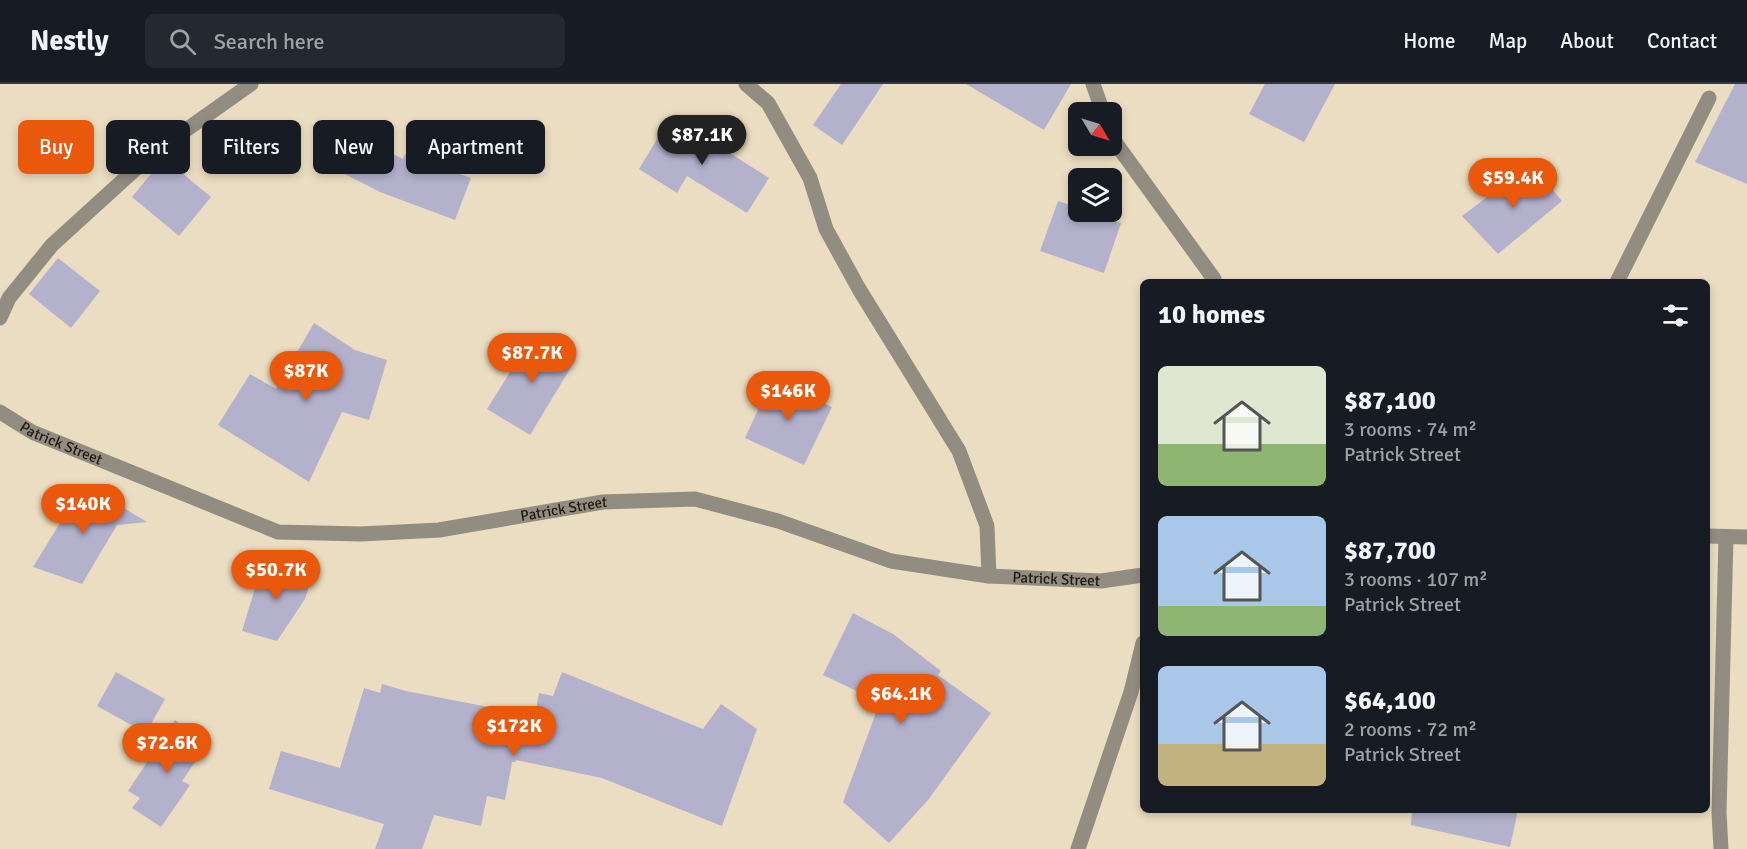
<!DOCTYPE html>
<meta charset="utf-8">
<style>
:root{--surface:#171b24;--page:#242831;--text:#f1f3f6;--muted:#9ea1a6;--line:#363941;--accent:#ea580c}
body{margin:0;font-family:Signika,sans-serif;background:var(--page);color:var(--text);height:100vh;display:flex;flex-direction:column;font-size:22px;white-space:nowrap}
*{box-sizing:border-box;margin:0}
p{font-size:20px;color:var(--muted)}
.icon{flex:none;width:33px;height:33px;fill:none;stroke:currentColor;stroke-width:2;stroke-linecap:round;stroke-linejoin:round}
.map{position:relative;flex:1;overflow:hidden}
.details{position:absolute;left:1140px;top:195px;width:570px;height:534px;display:flex;flex-direction:column;background:var(--surface);border-radius:9px;box-shadow:0 3px 9px #0003}
.details>*{flex:none}
.hud{position:absolute;left:18px;top:36px;width:570px;height:54px;display:flex;gap:12px}
.needle{width:39px;rotate:128deg}
.controls{position:absolute;left:1068px;top:18px;display:grid;gap:12px}
.controls a{display:grid;place-items:center;width:54px;height:54px;border-radius:9px;background:var(--surface);box-shadow:0 3px 9px #0003;font-size:30px}
.price{position:absolute;translate:-50% -51px;padding:0 14px;border-radius:21px;background:var(--accent);color:#fff;font-size:20px;line-height:39px;filter:drop-shadow(0 2px 3px #0008)}
.price::after{content:'';position:absolute;left:50%;top:36px;width:18px;height:14px;margin-left:-9px;background:inherit;clip-path:polygon(0 0,100% 0,50% 100%)}
.price.selected{background:#222;color:#fff}
ul{padding:0;list-style:none}
li{display:flex;align-items:center;gap:18px;height:150px;padding:0 18px}
li span{display:grid;place-items:center;flex:none;width:168px;height:120px;border-radius:9px;color:#555}
li>.icon{margin-inline-start:auto}
span .icon{width:72px;height:72px;fill:#fffc;stroke-width:1}
li b{font-size:26px}
h2{display:flex;justify-content:space-between;align-items:center;height:72px;padding:0 18px;font-size:26px}
.chip{padding:0 21px;border-radius:9px;background:var(--surface);box-shadow:0 3px 9px #0003;font-size:21px;line-height:54px}
.chip.selected{background:var(--accent);color:#fff}
header{display:flex;align-items:center;gap:36px;box-sizing:border-box;height:84px;padding:0 30px;background:var(--surface);border-bottom:2px solid var(--line)}
header strong{font-size:28px}
nav{display:flex;gap:33px;margin-inline-start:auto;font-size:21px}
.search{width:420px;height:54px;background:var(--page);display:flex;align-items:center;gap:15px;box-sizing:border-box;padding:0 21px;border-radius:9px;color:var(--muted);font-size:22px}
.map>svg:first-child{display:block}
</style>
<header>
<strong>Nestly</strong>
<div class="search"><svg class="icon" aria-label="search" viewBox="0 0 24 24"><circle cx="10" cy="10" r="6"/><path d="M15 15l6 6"/></svg>Search here</div>
<nav><a>Home</a><a>Map</a><a>About</a><a>Contact</a></nav>
</header>
<div class="map">
<svg width="1747" height="765" viewBox="0 0 1747 765">
<rect width="100%" height="100%" fill="#ebddc1"/>
<g fill="#b4b1cd">
<path d="M 841,0 L 883,0 L 842,61 L 813,41 Z"/>
<path d="M 966,0 L 1071,0 L 1044,46 Z"/>
<path d="M 1265,0 L 1335,0 L 1304,58 L 1249,30 Z"/>
<path d="M 1735,0 L 1747,0 L 1747,100 L 1695,78 Z"/>
<path d="M 671,32 L 769,94 L 747,129 L 687,92 L 677,109 L 639,85 Z"/>
<path d="M 339,42 L 403,75 L 405,70 L 471,94 L 455,136 L 380,108 L 321,78 Z"/>
<path d="M 164,74 L 211,113 L 179,152 L 132,113 Z"/>
<path d="M 1531,80 L 1562,117 L 1498,170 L 1462,132 Z"/>
<path d="M 1058,117 L 1078,124 L 1078,128 L 1088,128 L 1121,139 L 1104,189 L 1040,167 Z"/>
<path d="M 58,174 L 100,207 L 71,244 L 29,210 Z"/>
<path d="M 314,239 L 355,266 L 387,276 L 369,336 L 342,328 L 309,398 L 218,341 L 250,290 L 276,305 Z"/>
<path d="M 534,250 L 576,275 L 530,351 L 487,325 Z"/>
<path d="M 772,295 L 832,323 L 804,381 L 745,354 Z"/>
<path d="M 84,400 L 147,438 L 117,441 L 82,500 L 33,483 Z"/>
<path d="M 263,478 L 312,492 L 305,515 L 277,557 L 242,547 Z"/>
<path d="M 853,529 L 893,550 L 941,587 L 938,591 L 991,629 L 928,716 L 889,759 L 843,718 L 880,618 L 823,591 Z"/>
<path d="M 116,588 L 165,615 L 146,649 L 97,622 Z"/>
<path d="M 562,588 L 703,645 L 721,620 L 757,645 L 722,742 L 602,694 L 516,676 L 515,678 L 512,678 L 505,716 L 487,712 L 481,742 L 434,731 L 422,765 L 375,765 L 384,740 L 269,705 L 281,667 L 340,684 L 364,604 L 380,609 L 382,600 L 406,607 L 535,632 L 539,609 L 553,612 Z"/>
<path d="M 175,636 L 208,659 L 182,697 L 190,701 L 161,743 L 132,724 L 140,714 L 128,707 Z"/>
<path d="M 1412,726 L 1518,726 L 1510,763 L 1411,741 Z"/>
</g>
<g fill="none" stroke-linecap="round" stroke-linejoin="round">
<g stroke="#928d81" stroke-width="15">
<path d="M 746,0 L 768,19 L 810,94 L 826,145 L 859,205 L 959,367 L 987,442 L 989,492"/>
<path d="M 1093,0 L 1103,28"/>
<path d="M 1112,54 L 1214,195"/>
<path d="M 1617,198 L 1709,14"/>
<path d="M 0,234 L 9,214 L 52,161 L 152,70 L 251,0"/>
<path id="s1" d="M 0,328 L 32,348 L 278,448 L 361,450 L 439,446 L 603,418 L 695,415 L 778,437 L 891,477 L 989,492 L 1101,497 L 1143,491"/>
<path d="M 1707,452 L 1747,453"/>
<path d="M 1078,765 L 1131,608 L 1143,559"/>
<path d="M 1721,765 L 1719,729 L 1726,453"/>
</g>
</g>
<g text-anchor="middle" stroke-width="5" stroke-linejoin="round" paint-order="stroke">
<g font-size="15" fill="#1f1a10" stroke="#fff">
<text dy="5" stroke="none"><textPath href="#s1" startOffset="69">Patrick Street</textPath></text>
<text dy="5" stroke="none"><textPath href="#s1" startOffset="591">Patrick Street</textPath></text>
<text dy="5" stroke="none"><textPath href="#s1" startOffset="1095">Patrick Street</textPath></text>
</g>
</g>
</svg>
<div class="controls">
<a><svg class="needle" viewBox="-14 -14 28 28"><path d="M0-13l5 13h-10z" fill="#e53935"/><path d="M0 13l5-13h-10z" fill="#9ea1a6"/></svg></a>
<a><svg class="icon" aria-label="layers" viewBox="0 0 24 24"><path d="M12 4l9 5-9 5-9-5zM3 14l9 5 9-5"/></svg></a>
</div>
<b class="price selected" style="left:702px;top:82px">$87.1K</b>
<b class="price" style="left:1513px;top:125px">$59.4K</b>
<b class="price" style="left:532px;top:300px">$87.7K</b>
<b class="price" style="left:306px;top:318px">$87K</b>
<b class="price" style="left:788px;top:338px">$146K</b>
<b class="price" style="left:83px;top:451px">$140K</b>
<b class="price" style="left:276px;top:517px">$50.7K</b>
<b class="price" style="left:901px;top:641px">$64.1K</b>
<b class="price" style="left:514px;top:673px">$172K</b>
<b class="price" style="left:167px;top:690px">$72.6K</b>
<div class="hud">
<a class="chip selected">Buy</a>
<a class="chip">Rent</a>
<a class="chip">Filters</a>
<a class="chip">New</a>
<a class="chip">Apartment</a>
</div>
<section class="details">
<h2>10 homes<svg class="icon" aria-label="filters" viewBox="0 0 24 24"><path d="M4 7h16M4 17h16"/><circle cx="9" cy="7" r="2"/><circle cx="15" cy="17" r="2"/></svg></h2>
<ul>
<li><span style="background:linear-gradient(#dfe7d0 65%,#8fb573 0)"><svg class="icon" aria-label="home" viewBox="0 0 24 24"><path d="M3 11l9-7 9 7M6 9v11h12V9"/></svg></span><div><b>$87,100</b><p>3 rooms · 74 m²</p><p>Patrick Street</p></div></li>
<li><span style="background:linear-gradient(#a9c7e8 75%,#8fb573 0)"><svg class="icon" aria-label="home" viewBox="0 0 24 24"><path d="M3 11l9-7 9 7M6 9v11h12V9"/></svg></span><div><b>$87,700</b><p>3 rooms · 107 m²</p><p>Patrick Street</p></div></li>
<li><span style="background:linear-gradient(#a9c7e8 65%,#c2b280 0)"><svg class="icon" aria-label="home" viewBox="0 0 24 24"><path d="M3 11l9-7 9 7M6 9v11h12V9"/></svg></span><div><b>$64,100</b><p>2 rooms · 72 m²</p><p>Patrick Street</p></div></li>
</ul>
</section>
</div>
